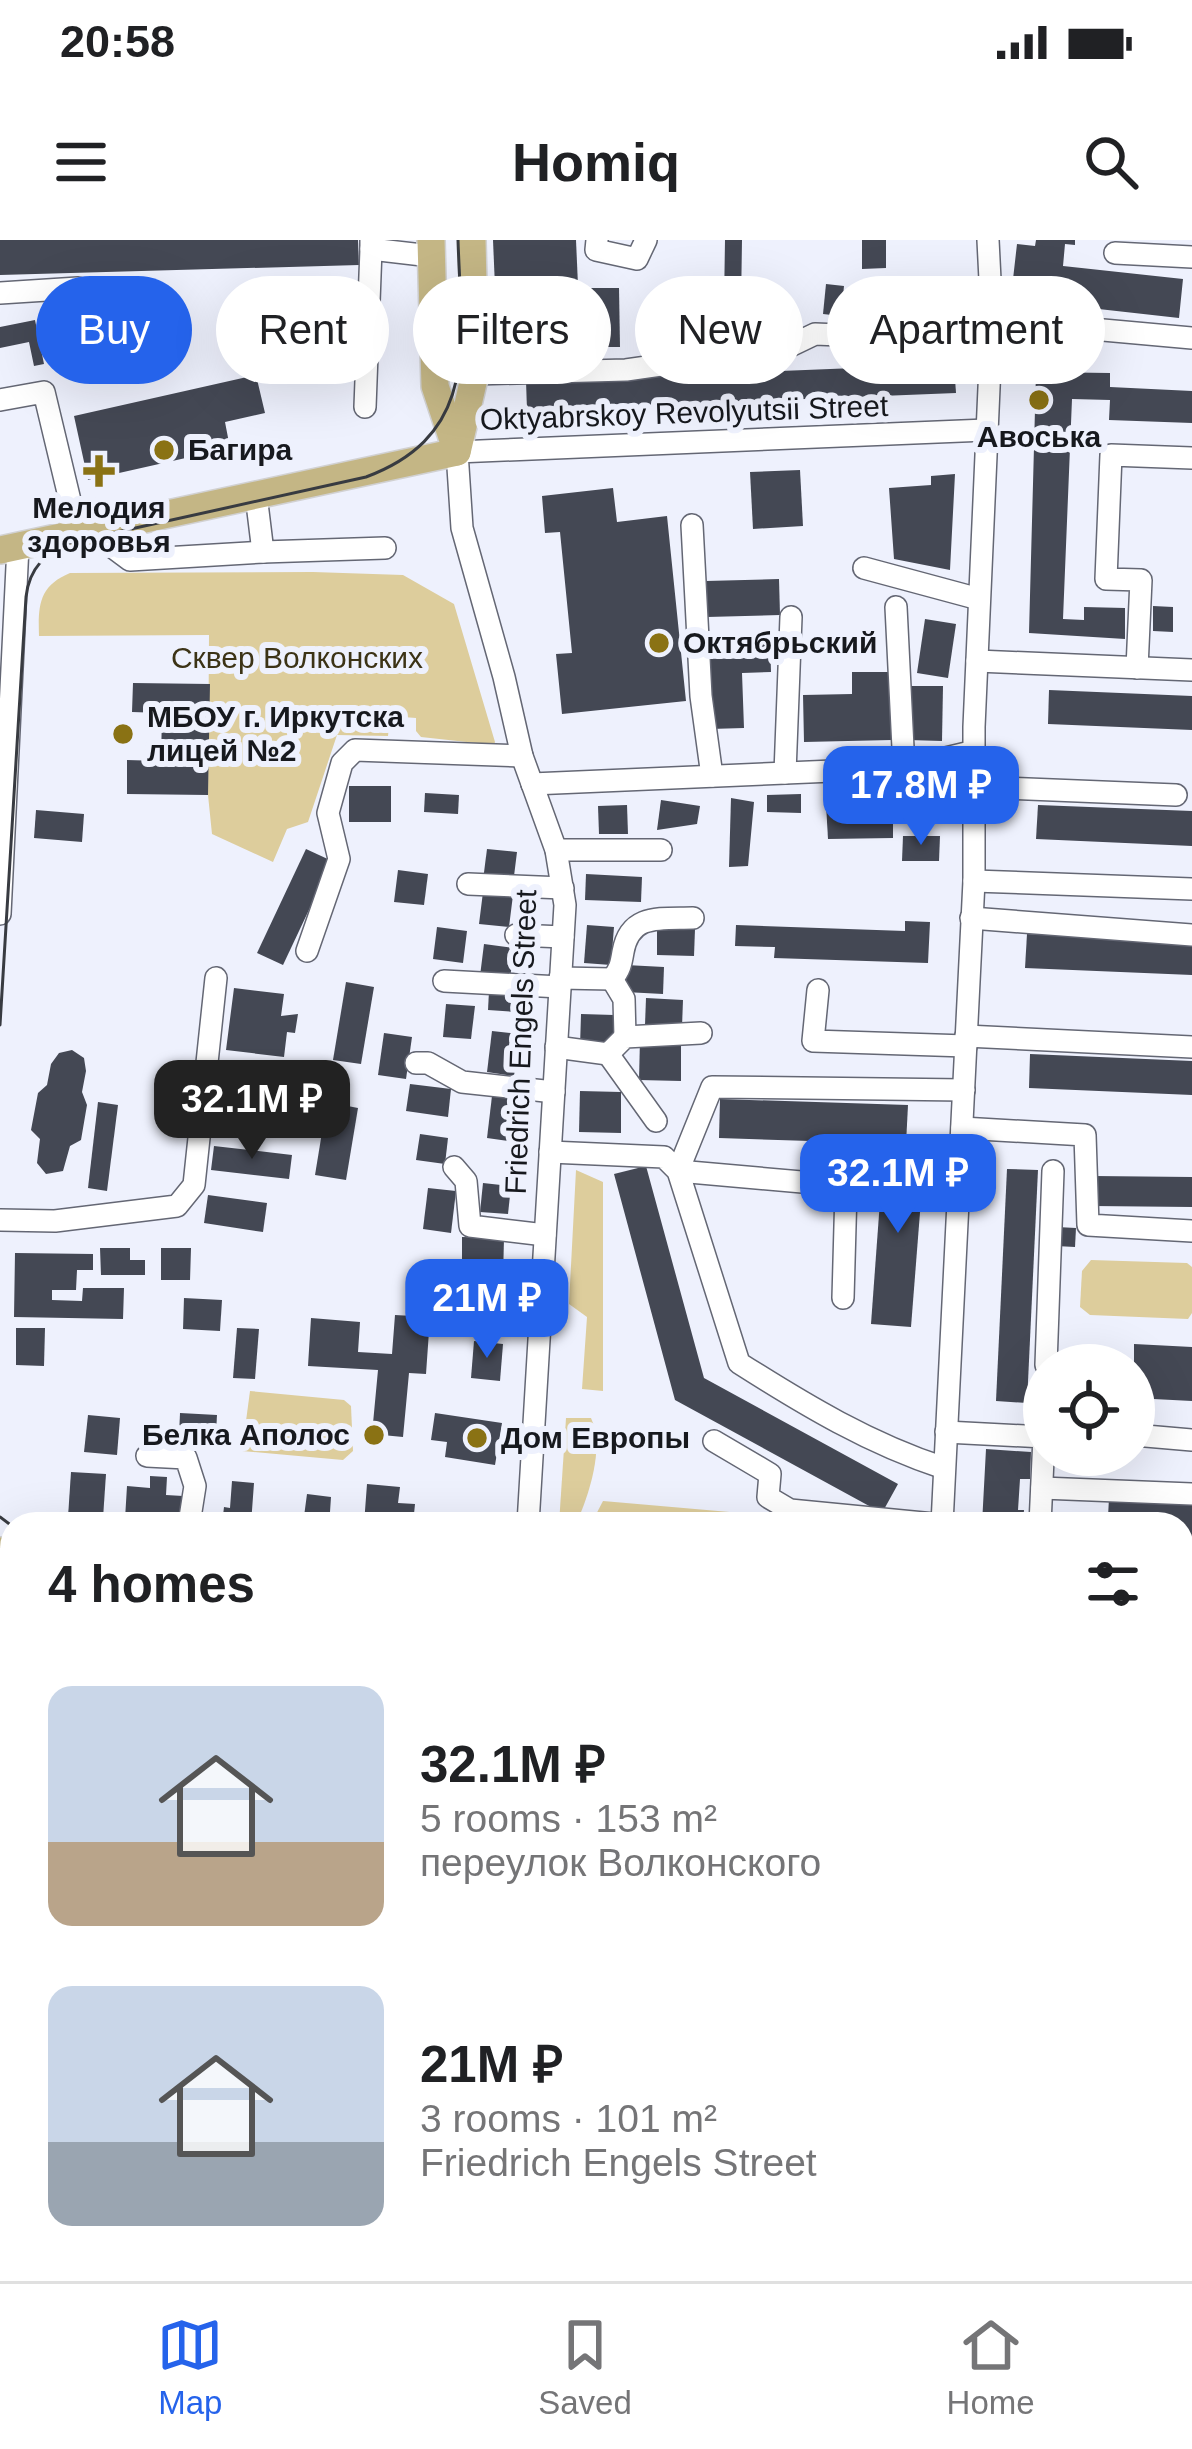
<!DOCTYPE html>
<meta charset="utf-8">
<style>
:root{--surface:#fff;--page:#f2f2f2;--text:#202124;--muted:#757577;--line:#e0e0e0;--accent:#2563eb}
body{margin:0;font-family:Arial,sans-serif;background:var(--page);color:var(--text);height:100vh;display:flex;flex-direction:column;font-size:45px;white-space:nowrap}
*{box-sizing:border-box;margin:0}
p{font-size:39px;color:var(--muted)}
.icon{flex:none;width:66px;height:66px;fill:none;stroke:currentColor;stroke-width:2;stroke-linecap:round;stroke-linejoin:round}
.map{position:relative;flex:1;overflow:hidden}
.details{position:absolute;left:0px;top:1272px;width:1194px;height:771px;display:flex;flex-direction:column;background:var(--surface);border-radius:36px 36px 0 0;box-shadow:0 12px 48px #0002}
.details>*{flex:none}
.banner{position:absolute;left:36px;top:36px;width:1122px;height:108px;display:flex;gap:24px}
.controls{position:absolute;left:1023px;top:1104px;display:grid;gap:24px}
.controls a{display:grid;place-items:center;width:132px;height:132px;border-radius:50%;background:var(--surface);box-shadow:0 12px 48px #0002;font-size:60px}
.price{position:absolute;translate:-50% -102px;padding:0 27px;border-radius:24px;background:var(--accent);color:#fff;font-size:39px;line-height:78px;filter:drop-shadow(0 3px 6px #0008)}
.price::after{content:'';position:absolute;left:50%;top:72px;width:36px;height:27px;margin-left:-18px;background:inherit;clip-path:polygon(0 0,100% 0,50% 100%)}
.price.on{background:#222;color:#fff}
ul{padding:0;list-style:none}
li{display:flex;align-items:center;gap:36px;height:300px;padding:0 48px}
li span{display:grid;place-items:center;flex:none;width:336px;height:240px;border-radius:24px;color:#555}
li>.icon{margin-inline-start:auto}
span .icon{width:144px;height:144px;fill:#fffc;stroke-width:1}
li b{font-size:51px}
h2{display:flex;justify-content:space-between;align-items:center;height:144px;padding:0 48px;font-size:51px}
.pill{padding:0 42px;border-radius:54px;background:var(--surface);box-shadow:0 12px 48px #0002;font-size:42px;line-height:108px}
.pill.on{background:var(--accent);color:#fff}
.status{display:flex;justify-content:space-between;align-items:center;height:84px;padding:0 60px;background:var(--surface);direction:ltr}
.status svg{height:33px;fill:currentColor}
header{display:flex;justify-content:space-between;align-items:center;height:156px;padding:0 48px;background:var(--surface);font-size:54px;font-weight:700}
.menu{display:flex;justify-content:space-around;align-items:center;height:168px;border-top:3px solid var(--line);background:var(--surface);font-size:33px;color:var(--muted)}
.menu a{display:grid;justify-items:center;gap:6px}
.menu .on{color:var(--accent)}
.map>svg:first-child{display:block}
</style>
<div class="status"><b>20:58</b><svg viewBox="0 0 49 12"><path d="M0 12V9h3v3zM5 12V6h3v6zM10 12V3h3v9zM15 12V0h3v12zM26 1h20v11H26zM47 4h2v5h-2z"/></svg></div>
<header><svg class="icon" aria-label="menu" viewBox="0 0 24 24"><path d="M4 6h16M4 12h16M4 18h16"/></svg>Homiq<svg class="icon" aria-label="search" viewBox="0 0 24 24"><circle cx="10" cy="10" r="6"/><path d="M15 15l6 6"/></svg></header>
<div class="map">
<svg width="1192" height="2041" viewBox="0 0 1192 2041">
<rect width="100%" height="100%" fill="#eef1fd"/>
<g fill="#ddcd9c">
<path d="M 313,332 L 403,335 L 454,364 L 495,502 L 494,505 L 421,497 L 416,491 L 416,478 L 390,476 L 388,496 L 337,495 L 308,582 L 287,589 L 273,622 L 212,594 L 208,555 L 209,395 L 39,396 C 38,365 39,346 70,333 Z"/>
<path d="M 576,930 L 603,942 L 603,1151 L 582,1149 L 587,1077 L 569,1064 Z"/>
<path d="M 1091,1020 L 1187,1023 L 1192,1027 L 1192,1073 L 1188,1079 L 1090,1075 L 1080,1067 L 1082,1031 Z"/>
<path d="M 250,1151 L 344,1160 L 351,1166 L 353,1211 L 343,1220 L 242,1211 Z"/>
<path d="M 566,1178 L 591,1178 C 605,1207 589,1255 576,1284 L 559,1284 Z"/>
<path d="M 603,1261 L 868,1284 L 591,1284 Z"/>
</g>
<g fill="#444854">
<path d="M 0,0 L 358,0 L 359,25 L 0,35 Z"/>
<path d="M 493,0 L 576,0 L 581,114 L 498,117 Z"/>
<path d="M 725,0 L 742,0 L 741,65 L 775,66 L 774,100 L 651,98 L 652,63 L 724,64 Z"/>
<path d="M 862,0 L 886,0 L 886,28 L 862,29 Z"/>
<path d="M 1036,0 L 1075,0 L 1075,5 L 1065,4 L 1063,26 L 1183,39 L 1179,78 L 1063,65 L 1065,54 L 1012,48 L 1017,4 L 1035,6 Z"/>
<path d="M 962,43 L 962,66 L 914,66 L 914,90 L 866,91 L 866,44 Z"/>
<path d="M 826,44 L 844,46 L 841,76 L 823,74 Z"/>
<path d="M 587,48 L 619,48 L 620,107 L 588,107 Z"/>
<path d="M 35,80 L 44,124 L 34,126 L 29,102 L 0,108 L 0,87 Z"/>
<path d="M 954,124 L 956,153 L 527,170 L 526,141 Z"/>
<path d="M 1036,132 L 1110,133 L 1110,147 L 1192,151 L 1192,183 L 1109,180 L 1110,160 L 1072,159 L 1063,379 L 1084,380 L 1084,367 L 1125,368 L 1125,399 L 1029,393 Z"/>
<path d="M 256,135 L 265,173 L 225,182 L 230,208 L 88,240 L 74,176 Z"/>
<path d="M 800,230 L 803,286 L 753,289 L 750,232 Z"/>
<path d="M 955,234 L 950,330 L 894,319 L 889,248 L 931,245 L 931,236 Z"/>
<path d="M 613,248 L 617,282 L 667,276 L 686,461 L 562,474 L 556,414 L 572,413 L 560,292 L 545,293 L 542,256 Z"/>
<path d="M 779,339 L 780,375 L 707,377 L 706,341 Z"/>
<path d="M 1153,366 L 1173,367 L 1173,392 L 1153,391 Z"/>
<path d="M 925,379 L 956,384 L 948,438 L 917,433 Z"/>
<path d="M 770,400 L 771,432 L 742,433 L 744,488 L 710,489 L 707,403 Z"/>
<path d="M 852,432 L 891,432 L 892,500 L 804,502 L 803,455 L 852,454 Z"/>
<path d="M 133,443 L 210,444 L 208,555 L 127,554 L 127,520 L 161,521 L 162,473 L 132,472 Z"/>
<path d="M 909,446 L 943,446 L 942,501 L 908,500 Z"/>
<path d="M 1049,450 L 1192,456 L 1192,490 L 1048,484 Z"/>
<rect x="349" y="546" width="42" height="36"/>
<path d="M 425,553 L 459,555 L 458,574 L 424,572 Z"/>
<path d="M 801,554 L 801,573 L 767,572 L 767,555 Z"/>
<path d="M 731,558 L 754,562 L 748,626 L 729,627 Z"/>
<path d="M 661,560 L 700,566 L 697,584 L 657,590 Z"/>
<path d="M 826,564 L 893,564 L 893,598 L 828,599 Z"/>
<path d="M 627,565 L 628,594 L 599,594 L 598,566 Z"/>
<path d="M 1038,565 L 1192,571 L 1192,606 L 1036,599 Z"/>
<path d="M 36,570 L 84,574 L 82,602 L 34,598 Z"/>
<path d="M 903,596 L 940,596 L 939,621 L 902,621 Z"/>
<path d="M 306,609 L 332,621 L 283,725 L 257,713 Z"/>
<path d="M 487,609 L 517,612 L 513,644 L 483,640 Z"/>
<path d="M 398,630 L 428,634 L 424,665 L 394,662 Z"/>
<path d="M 586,634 L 642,637 L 641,662 L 585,660 Z"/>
<path d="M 483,652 L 513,655 L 509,687 L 479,684 Z"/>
<path d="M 905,681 L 930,682 L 928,723 L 774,718 L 775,707 L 735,706 L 736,685 L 905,691 Z"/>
<path d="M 587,685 L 614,687 L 611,725 L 584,723 Z"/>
<path d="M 437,687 L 467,691 L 463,723 L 433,719 Z"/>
<path d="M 657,688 L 695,689 L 694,716 L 657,715 Z"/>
<path d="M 1027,694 L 1192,701 L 1192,735 L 1025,728 Z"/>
<path d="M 484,704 L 514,708 L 510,739 L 480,736 Z"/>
<path d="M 626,725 L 664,727 L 663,754 L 625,752 Z"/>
<path d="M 346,742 L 374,747 L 361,824 L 333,820 Z"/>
<path d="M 234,748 L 284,754 L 281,776 L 298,774 L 295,793 L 287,792 L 284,817 L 226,810 Z"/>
<path d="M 489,751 L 519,753 L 517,772 L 488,770 Z"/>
<path d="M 646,758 L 683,760 L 682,787 L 645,785 Z"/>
<path d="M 446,764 L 475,766 L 471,799 L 443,797 Z"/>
<path d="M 581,774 L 614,775 L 613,807 L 580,806 Z"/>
<path d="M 492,791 L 520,794 L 514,836 L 487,832 Z"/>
<path d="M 384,793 L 412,797 L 406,839 L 378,835 Z"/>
<path d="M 640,799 L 681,800 L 681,841 L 639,840 Z"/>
<path d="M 72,810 L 84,818 L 86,831 L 82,852 L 87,865 L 81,900 L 70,906 L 63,931 L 46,934 L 37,923 L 40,899 L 31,890 L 38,853 L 47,845 L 51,824 L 59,813 Z"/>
<path d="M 1030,814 L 1192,821 L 1192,855 L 1029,848 Z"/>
<path d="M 410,844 L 451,849 L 448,877 L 406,871 Z"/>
<path d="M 223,847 L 262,851 L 260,868 L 221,864 Z"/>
<path d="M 580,851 L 621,852 L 621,893 L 579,892 Z"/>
<path d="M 492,856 L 520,860 L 515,902 L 487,898 Z"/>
<path d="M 720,859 L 908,865 L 906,904 L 719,898 Z"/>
<path d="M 98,862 L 118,865 L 107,951 L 88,948 Z"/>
<path d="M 327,862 L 358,868 L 346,940 L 315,935 Z"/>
<path d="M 420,894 L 448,898 L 445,924 L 416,920 Z"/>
<path d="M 214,906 L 292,915 L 289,939 L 211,930 Z"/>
<path d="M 884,906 L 925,909 L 911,1087 L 871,1084 Z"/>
<path d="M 646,926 L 704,1138 L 898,1244 L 882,1273 L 675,1160 L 614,934 Z"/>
<path d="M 1007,929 L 1038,930 L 1027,1163 L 996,1161 Z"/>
<path d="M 1094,936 L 1192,937 L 1192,967 L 1093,966 Z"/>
<path d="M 483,943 L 511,946 L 508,974 L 480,972 Z"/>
<path d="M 428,948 L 456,951 L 451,993 L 423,989 Z"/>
<path d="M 208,955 L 267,963 L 263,992 L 204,983 Z"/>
<path d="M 1057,987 L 1076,988 L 1075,1007 L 1056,1006 Z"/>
<path d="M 462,997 L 504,998 L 503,1039 L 462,1038 Z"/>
<path d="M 100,1008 L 130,1008 L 130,1020 L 145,1020 L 145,1035 L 101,1035 Z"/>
<path d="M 161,1008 L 191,1008 L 190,1040 L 161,1040 Z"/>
<path d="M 15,1013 L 93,1014 L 93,1030 L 77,1030 L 76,1050 L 52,1050 L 52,1060 L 82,1061 L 83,1048 L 124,1048 L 123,1079 L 14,1077 Z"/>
<path d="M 184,1058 L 222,1060 L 220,1091 L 183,1089 Z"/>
<path d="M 395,1075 L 430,1077 L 426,1134 L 409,1133 L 403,1197 L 372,1194 L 378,1130 L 308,1126 L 311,1078 L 360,1082 L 358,1112 L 392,1114 Z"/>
<path d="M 16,1088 L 45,1088 L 44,1126 L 16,1125 Z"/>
<path d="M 237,1088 L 259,1089 L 255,1139 L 233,1138 Z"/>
<path d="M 474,1101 L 503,1104 L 500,1141 L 471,1138 Z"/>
<path d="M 1134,1104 L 1192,1107 L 1192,1161 L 1134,1158 Z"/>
<path d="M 180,1173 L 217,1175 L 216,1193 L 179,1196 Z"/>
<path d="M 435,1173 L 502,1183 L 495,1225 L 445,1217 L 447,1202 L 431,1200 Z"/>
<path d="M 88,1175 L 120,1178 L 117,1215 L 84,1212 Z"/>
<path d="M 986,1209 L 1031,1212 L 1030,1239 L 1020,1239 L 1018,1270 L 1024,1270 L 1023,1284 L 982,1284 Z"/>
<path d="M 71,1232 L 106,1234 L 103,1278 L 68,1277 Z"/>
<path d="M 150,1236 L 167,1237 L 166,1255 L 183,1256 L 181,1282 L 125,1279 L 127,1246 L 150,1248 Z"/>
<path d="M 232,1241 L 254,1243 L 251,1284 L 222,1284 L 224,1267 L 230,1268 Z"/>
<path d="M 367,1244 L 400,1247 L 398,1263 L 415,1264 L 413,1284 L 364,1284 Z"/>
<path d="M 307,1254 L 331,1257 L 330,1272 L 350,1274 L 349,1284 L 303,1284 Z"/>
<path d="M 1109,1258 L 1192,1263 L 1192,1302 L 1182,1301 L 1182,1284 L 1051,1284 L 1052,1274 L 1108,1277 Z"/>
<path d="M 442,1272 L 492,1276 L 491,1284 L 441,1284 Z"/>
<path d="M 5,1347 L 12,1347 L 12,1491 L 0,1490 Z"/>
<path d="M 1182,1455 L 1192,1455 L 1192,1495 L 1182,1494 Z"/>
<path d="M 1182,1519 L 1192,1519 L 1192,1592 L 1182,1591 Z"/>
<path d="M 1182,1638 L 1192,1639 L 1192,1673 L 1182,1672 Z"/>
<path d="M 1182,1799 L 1189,1800 L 1186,1860 L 1182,1860 Z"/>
<path d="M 8,1881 L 12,1881 L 12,2031 L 36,2031 L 36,2036 L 1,2034 Z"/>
<path d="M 1188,1967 L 1192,1967 L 1192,2041 L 1184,2041 Z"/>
<path d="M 149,2031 L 197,2031 L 197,2041 L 148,2041 Z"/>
<path d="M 522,2031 L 561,2031 L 561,2041 L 521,2041 Z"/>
<path d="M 639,2031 L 700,2031 L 699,2041 L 638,2041 Z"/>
<path d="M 707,2031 L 768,2031 L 879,2036 L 879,2041 L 706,2041 Z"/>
<path d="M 924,2031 L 958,2031 L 957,2041 L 924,2041 Z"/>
<path d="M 1059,2031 L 1106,2031 L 1106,2041 L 1058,2041 Z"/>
</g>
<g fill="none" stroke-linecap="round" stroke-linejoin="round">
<defs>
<g id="minor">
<path d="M 371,0 L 371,9 L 431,16"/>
<path d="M 597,0 L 596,10 L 637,19 L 646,0"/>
<path d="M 1115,13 L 1192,17"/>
<path d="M 0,53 L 78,48"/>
<path d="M 992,80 L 1192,98"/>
<path d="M 475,134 L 626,130 L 788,107 L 815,94 L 939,99 L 991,97"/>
<path d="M 0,160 L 44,152 L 78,294"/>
<path d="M 365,167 L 371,9"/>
<path d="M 256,255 L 263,312 L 385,308"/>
<path d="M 692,285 L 701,456 L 712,536"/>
<path d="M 91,291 L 130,320 L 263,312"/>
<path d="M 864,328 L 979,359"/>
<path d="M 896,367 L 904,528"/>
<path d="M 977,421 L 1192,430"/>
<path d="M 1137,428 L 1141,340 L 1106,339 L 1111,215 L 1192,218"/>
<path d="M 785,533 L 791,377"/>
<path d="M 532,544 L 904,528 L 975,511"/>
<path d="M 977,547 L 1176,555"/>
<path d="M 556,610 L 661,610"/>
<path d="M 974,641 L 1192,649"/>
<path d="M 468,644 L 563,648"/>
<path d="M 0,674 L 18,306"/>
<path d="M 971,678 L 1192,695"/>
<path d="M 516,695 L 563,697"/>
<path d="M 307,711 L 339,619 L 328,573 L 342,523 L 355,510 L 522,516"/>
<path d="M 560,738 L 612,739 C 620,730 621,724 623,712 C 630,673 660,679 693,678"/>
<path d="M 612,739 L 624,759 L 625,797"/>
<path d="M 444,741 L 560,747"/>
<path d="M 818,750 L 813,801 L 966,806"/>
<path d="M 966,796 L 1192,807"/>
<path d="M 556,807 L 608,814 L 625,797 L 701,793"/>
<path d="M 608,814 L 656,881"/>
<path d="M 416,823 L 428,823 L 462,842 L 554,852"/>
<path d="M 962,888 L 1085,895 L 1088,985 L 1192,991"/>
<path d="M 550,912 L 664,917 L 678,931 L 739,1123 C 805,1165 870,1204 944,1228"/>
<path d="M 454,927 L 466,941 L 470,986 L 545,995"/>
<path d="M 0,980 L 55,981 L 177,966 L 194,945 L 216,738"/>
<path d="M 843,1058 L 846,950 L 836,945 L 678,931 L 712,847 L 964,850"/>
<path d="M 1046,1125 L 1053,931"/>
<path d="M 946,1192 L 1044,1197 L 1040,1284"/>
<path d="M 1134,1195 L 1192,1200"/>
<path d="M 714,1201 L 770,1234 L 768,1257 L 790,1270 L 934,1284"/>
<path d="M 147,1216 L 186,1218 L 195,1246 L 189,1284"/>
<path d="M 1042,1248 L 1192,1254"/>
<path d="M 528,1284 L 565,665 L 556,610 L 522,516 L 504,437 L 462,288 L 457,212 L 986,190"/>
<path d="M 942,1284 L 974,641 L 974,487 L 992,80 L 988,0"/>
<path d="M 1182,1501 L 1192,1501"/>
<path d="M 0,1528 L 12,1529"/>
<path d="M 1182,1617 L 1192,1618"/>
<path d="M 1182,1714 L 1192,1715"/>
<path d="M 57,2041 L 57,2031"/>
<path d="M 216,2041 L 217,2031"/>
<path d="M 489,2041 L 489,2031"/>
<path d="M 898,2041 L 898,2031"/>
<path d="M 1028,2041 L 1029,2031"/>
<path d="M 1116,2041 L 1116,2031"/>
</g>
<g id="major">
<path d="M 431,0 L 435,146 L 457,212"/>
<path d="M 458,208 L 475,134 L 472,0"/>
<path d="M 0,310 L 457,212"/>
<path d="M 0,1311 L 12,1315"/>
<path d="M 1182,1403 L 1192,1403"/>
</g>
</defs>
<use href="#minor" stroke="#646774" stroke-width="24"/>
<use href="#major" stroke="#d1d1d2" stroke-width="30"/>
<use href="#minor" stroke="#fff" stroke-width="21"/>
<use href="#major" stroke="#c4b685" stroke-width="27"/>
<g stroke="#383b41" stroke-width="3">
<path d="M 0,785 L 26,357 C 29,328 46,312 72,302 L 366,237 C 481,194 461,101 458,0"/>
<path d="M 0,1277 L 12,1286"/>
<path d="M 0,1309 L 12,1305"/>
<path d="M 1182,1382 L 1192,1382"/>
</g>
</g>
<g fill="#8a7214" stroke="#eef1fd" stroke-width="4.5">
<circle cx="1039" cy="160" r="12"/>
<circle cx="164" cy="210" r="12"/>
<path d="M93 213h12v12h12v12h-12v12h-12v-12h-12v-12h12z"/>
<circle cx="659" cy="403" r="12"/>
<circle cx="123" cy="494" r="12"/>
<circle cx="374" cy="1195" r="12"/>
<circle cx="477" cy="1198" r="12"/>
</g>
<g text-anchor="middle" stroke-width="12" stroke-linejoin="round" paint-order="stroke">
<g font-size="30" fill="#17191e" stroke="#eef1fd">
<text transform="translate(684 173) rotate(-2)" y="10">Oktyabrskoy Revolyutsii Street</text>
<text transform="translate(521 802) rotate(-88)" y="10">Friedrich Engels Street</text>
</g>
<g font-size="30" font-weight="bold" fill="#17191e" stroke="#eef1fd" text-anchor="start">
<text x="1039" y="207" text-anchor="middle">Авоська</text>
<text x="188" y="220">Багира</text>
<text x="99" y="278" text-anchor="middle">Мелодия<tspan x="99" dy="34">здоровья</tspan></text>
<text x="683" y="413">Октябрьский</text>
<text x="147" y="487">МБОУ г. Иркутска<tspan x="147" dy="34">лицей №2</tspan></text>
<text x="350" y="1205" text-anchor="end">Белка Аполос</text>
<text x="501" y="1208">Дом Европы</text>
</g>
<g font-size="30" fill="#3c3316" stroke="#eef1fd">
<text x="297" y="428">Сквер Волконских</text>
</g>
</g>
</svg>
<div class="controls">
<a><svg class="icon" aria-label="locate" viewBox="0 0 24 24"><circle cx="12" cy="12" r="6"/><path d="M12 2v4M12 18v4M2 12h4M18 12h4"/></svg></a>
</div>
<b class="price" style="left:921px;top:608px">17.8M ₽</b>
<b class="price on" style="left:252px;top:922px">32.1M ₽</b>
<b class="price" style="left:898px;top:996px">32.1M ₽</b>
<b class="price" style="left:487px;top:1121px">21M ₽</b>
<div class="banner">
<a class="pill on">Buy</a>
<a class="pill">Rent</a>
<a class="pill">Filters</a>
<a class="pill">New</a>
<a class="pill">Apartment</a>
</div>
<section class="details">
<h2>4 homes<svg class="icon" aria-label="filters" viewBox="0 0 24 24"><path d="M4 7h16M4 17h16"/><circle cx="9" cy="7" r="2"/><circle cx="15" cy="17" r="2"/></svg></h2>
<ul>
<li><span style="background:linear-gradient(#c9d6e8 65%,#b9a48a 0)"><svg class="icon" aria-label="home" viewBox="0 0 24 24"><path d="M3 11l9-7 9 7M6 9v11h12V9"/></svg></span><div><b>32.1M ₽</b><p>5 rooms · 153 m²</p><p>переулок Волконского</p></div></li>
<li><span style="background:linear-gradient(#c9d6e8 65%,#9aa5b1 0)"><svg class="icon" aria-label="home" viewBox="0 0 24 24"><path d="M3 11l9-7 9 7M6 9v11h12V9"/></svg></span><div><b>21M ₽</b><p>3 rooms · 101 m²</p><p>Friedrich Engels Street</p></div></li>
</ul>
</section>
</div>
<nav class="menu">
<a class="on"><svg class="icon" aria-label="map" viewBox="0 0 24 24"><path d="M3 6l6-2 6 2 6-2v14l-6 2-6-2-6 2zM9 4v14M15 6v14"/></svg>Map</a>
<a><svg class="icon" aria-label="saved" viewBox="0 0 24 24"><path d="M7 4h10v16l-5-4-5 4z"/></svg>Saved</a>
<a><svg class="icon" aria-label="home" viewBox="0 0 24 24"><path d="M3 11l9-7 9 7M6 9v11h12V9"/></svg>Home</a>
</nav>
